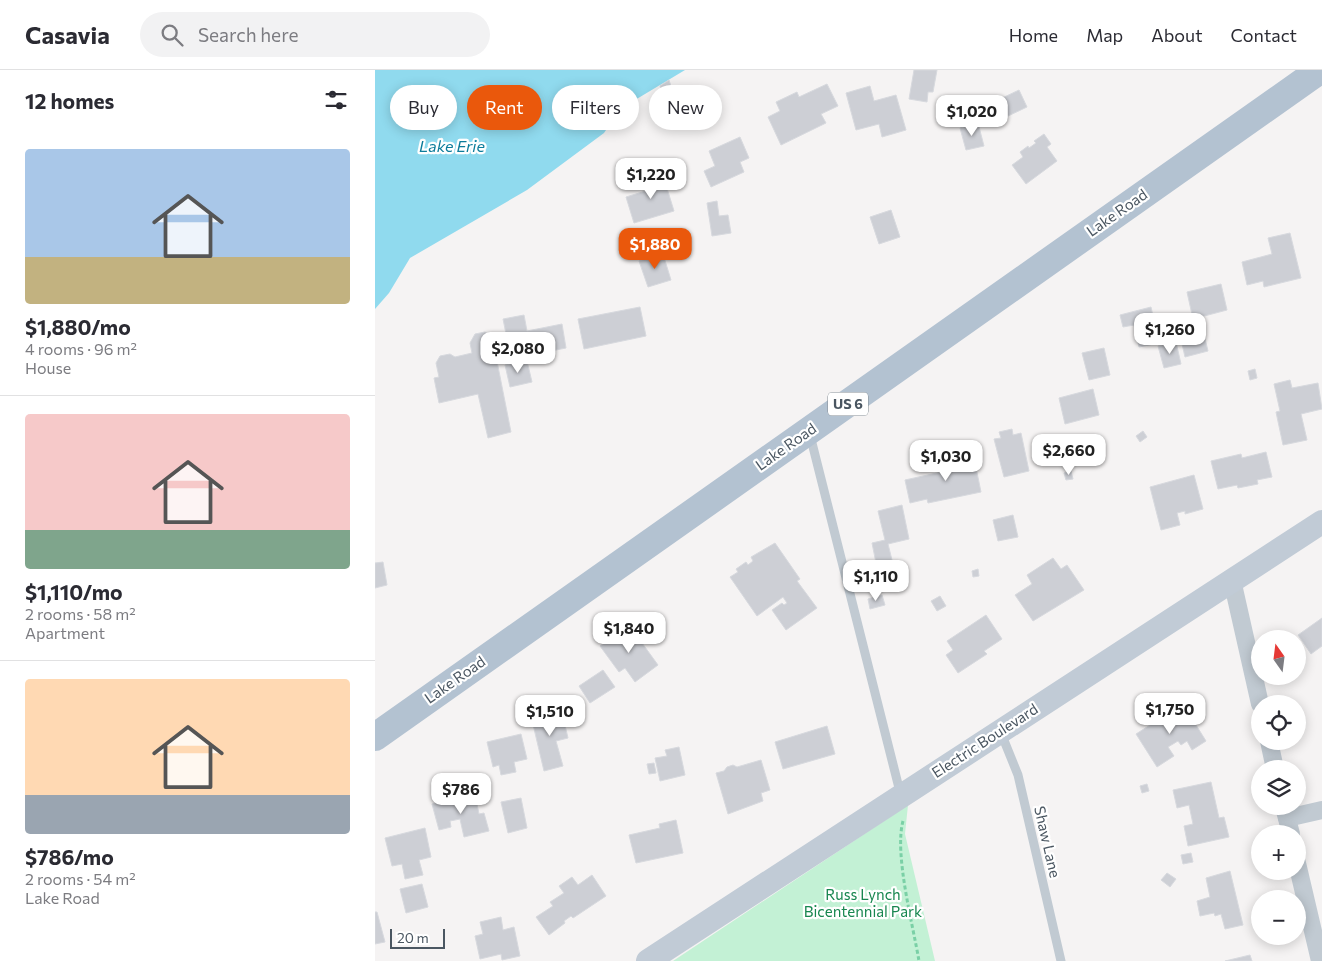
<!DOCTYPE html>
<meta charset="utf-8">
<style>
:root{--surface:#fff;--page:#f2f2f3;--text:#2b2b33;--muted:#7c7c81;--line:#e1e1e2;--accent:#ea580c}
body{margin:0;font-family:Commissioner,sans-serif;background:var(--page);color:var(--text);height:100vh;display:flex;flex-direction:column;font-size:19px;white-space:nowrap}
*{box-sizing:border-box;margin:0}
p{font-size:16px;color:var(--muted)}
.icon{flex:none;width:28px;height:28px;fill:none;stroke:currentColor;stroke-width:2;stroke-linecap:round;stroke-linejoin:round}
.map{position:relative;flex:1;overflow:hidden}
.details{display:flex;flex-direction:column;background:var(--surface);width:375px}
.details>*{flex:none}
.banner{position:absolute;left:15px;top:15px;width:475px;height:45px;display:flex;gap:10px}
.needle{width:32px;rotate:346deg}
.fabs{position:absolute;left:876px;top:560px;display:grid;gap:10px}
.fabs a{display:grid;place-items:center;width:55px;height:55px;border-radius:50%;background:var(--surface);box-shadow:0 2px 12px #0003;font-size:25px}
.scale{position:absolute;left:15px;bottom:12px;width:55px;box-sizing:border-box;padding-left:5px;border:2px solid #4a5661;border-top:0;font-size:14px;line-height:18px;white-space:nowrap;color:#4a5661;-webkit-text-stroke:4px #fff;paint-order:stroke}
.price{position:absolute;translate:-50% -42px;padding:0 11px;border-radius:10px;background:#fff;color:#222;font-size:16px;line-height:32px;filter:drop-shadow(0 1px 2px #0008)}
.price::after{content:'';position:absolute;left:50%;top:30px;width:15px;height:11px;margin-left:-8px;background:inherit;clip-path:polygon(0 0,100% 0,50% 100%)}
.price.active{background:var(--accent);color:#fff}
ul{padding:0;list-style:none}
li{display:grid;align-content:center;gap:10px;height:265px;padding:0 25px}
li+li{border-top:1px solid var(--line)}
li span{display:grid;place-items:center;height:155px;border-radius:5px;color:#555}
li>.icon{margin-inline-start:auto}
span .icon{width:90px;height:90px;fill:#fffc;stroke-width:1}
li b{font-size:21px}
h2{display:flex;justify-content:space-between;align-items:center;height:60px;padding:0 25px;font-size:21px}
.chip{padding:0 18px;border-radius:22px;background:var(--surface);box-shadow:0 2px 12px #0003;font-size:18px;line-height:45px}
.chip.active{background:var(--accent);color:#fff}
header{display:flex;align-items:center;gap:30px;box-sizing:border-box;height:70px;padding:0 25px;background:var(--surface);border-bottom:1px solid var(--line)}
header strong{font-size:24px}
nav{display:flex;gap:28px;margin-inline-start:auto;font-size:18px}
.search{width:350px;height:45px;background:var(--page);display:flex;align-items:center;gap:12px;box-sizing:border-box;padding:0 18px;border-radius:28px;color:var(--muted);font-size:19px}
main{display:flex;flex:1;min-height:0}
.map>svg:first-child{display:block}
</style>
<header>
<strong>Casavia</strong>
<div class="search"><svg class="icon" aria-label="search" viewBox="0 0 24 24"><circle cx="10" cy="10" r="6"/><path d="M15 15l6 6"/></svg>Search here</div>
<nav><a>Home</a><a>Map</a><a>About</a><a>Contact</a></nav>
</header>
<main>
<section class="details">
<h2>12 homes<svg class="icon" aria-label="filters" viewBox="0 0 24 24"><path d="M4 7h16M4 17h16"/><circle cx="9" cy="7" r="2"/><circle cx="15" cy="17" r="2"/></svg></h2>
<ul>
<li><span style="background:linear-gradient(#a9c7e8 70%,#c2b280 0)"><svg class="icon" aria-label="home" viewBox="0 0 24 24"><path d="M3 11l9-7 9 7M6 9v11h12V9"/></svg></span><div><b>$1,880/mo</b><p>4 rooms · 96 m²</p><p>House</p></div></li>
<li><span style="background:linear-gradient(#f6c9c9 75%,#7fa58c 0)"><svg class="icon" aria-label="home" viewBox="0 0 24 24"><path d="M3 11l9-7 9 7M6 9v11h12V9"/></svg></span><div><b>$1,110/mo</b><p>2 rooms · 58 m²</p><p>Apartment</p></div></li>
<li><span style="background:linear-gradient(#ffd9b3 75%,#9aa5b1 0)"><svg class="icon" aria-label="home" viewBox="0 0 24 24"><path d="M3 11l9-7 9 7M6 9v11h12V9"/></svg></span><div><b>$786/mo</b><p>2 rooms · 54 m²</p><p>Lake Road</p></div></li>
</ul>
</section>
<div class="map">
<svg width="947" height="891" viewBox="0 0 947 891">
<rect width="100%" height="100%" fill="#f5f3f3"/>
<path fill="#c3f1d5" d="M 533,735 L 530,764 L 560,891 L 298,891 Z"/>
<path fill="#90daee" d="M 0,0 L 310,0 L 245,39 L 229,63 L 152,120 L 35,188 L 14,223 L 0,239 Z"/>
<g fill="#cdcfd5" stroke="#d7d9de">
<path d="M 539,0 L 562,0 L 558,22 L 553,22 L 552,32 L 534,29 Z"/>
<path d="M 294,10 L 303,37 L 293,39 L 285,16 Z"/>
<path d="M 452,14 L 463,36 L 446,44 L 451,53 L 406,75 L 393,47 L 405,41 L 401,32 L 422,22 L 424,27 Z"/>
<path d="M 495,16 L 499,31 L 521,25 L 531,60 L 507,67 L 504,54 L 481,60 L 471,23 Z"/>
<path d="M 644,20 L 652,37 L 631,47 L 623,30 Z"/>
<path d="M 603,53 L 609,76 L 591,80 L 585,58 Z"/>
<path d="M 669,64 L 676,74 L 672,77 L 682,91 L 651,114 L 637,95 L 648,87 L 645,82 L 653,76 L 654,78 L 661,73 L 659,71 Z"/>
<path d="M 365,67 L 374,88 L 365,92 L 369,102 L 336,117 L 329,101 L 340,96 L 334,81 Z"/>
<path d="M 287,102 L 299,141 L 259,153 L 251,127 L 274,120 L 270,108 Z"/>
<path d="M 342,131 L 344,146 L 353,145 L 356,163 L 337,166 L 332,133 Z"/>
<path d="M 516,140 L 525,167 L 504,174 L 495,147 Z"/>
<path d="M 915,163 L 926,208 L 889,217 L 888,211 L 872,215 L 867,192 L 897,184 L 893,168 Z"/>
<path d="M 288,184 L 296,210 L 273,217 L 264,191 Z"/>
<path d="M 846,214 L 852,240 L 818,249 L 812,222 Z"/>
<path d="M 265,237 L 271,266 L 209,279 L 203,249 Z"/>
<path d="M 776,237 L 784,273 L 764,277 L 759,255 L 748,257 L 745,245 Z"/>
<path d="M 149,245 L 152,261 L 187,254 L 191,278 L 136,289 L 128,249 Z"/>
<path d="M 827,256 L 833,281 L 810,287 L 804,261 Z"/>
<path d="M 110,262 L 117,266 L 136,362 L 113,368 L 103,324 L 64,333 L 59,308 L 64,307 L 61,293 L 65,286 L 75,284 L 80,287 L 97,283 L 95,273 L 100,264 Z"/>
<path d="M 801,272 L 806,294 L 789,298 L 783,276 Z"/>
<path d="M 729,278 L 735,305 L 714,310 L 707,283 Z"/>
<path d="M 152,291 L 157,312 L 135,317 L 130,295 Z"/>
<path d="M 880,299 L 882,308 L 875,310 L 873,301 Z"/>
<path d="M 915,310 L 917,318 L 943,313 L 947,339 L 926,344 L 932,370 L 908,375 L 901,342 L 905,341 L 899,314 Z"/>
<path d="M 718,319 L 724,345 L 690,354 L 684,328 Z"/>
<path d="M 637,359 L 638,365 L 646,363 L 654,401 L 629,407 L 619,369 L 626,368 L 624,362 Z"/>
<path d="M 768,361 L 772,367 L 765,372 L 761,366 Z"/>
<path d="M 891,382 L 897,407 L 882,410 L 883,414 L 863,418 L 862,415 L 843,419 L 836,391 L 866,384 L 867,388 Z"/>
<path d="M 598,383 L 606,422 L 553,433 L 552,429 L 535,433 L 530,410 L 580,399 L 577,388 Z"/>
<path d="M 696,401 L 698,409 L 691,410 L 689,403 Z"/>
<path d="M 819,405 L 828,439 L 810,444 L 810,441 L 802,443 L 805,455 L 786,460 L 775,417 Z"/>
<path d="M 527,435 L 534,469 L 513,474 L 517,490 L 501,493 L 497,473 L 510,470 L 503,441 Z"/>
<path d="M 638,445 L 643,467 L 623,471 L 618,450 Z"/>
<path d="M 400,473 L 425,509 L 422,511 L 442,538 L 411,560 L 397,540 L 407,533 L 409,535 L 412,533 L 408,527 L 382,546 L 355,507 L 363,502 L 361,499 L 371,492 L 373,495 L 378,491 L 376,487 Z"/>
<path d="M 678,488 L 686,499 L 692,495 L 709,520 L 658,551 L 640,525 L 657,514 L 652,505 Z"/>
<path d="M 8,492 L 12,515 L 0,518 L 0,493 Z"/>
<path d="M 603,499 L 604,506 L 598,507 L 597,501 Z"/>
<path d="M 507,525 L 510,535 L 495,539 L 493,529 Z"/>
<path d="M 565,526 L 571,536 L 562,541 L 556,531 Z"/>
<path d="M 611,545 L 627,569 L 609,581 L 612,584 L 583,603 L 571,585 L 578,580 L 572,571 Z"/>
<path d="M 947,548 L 947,576 L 936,584 L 923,565 Z"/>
<path d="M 254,555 L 283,595 L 260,612 L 250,598 L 244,602 L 225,576 Z"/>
<path d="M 228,600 L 240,617 L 215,633 L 204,616 Z"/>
<path d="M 808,634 L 831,671 L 817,680 L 812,671 L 806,675 L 803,671 L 793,677 L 799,686 L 782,697 L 761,664 Z"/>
<path d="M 186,638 L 193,668 L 181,671 L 188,696 L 169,701 L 156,646 Z"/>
<path d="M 452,656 L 460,684 L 408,699 L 400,672 Z"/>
<path d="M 146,664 L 152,689 L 139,692 L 141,702 L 126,705 L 124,695 L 118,697 L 112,672 Z"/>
<path d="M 304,677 L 310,705 L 285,711 L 280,688 L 292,686 L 290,680 Z"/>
<path d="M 386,690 L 395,720 L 386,723 L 388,731 L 353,744 L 341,703 L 349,701 L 352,697 L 358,695 L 362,697 Z"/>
<path d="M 279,693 L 281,703 L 274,704 L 272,694 Z"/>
<path d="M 836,712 L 844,748 L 849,747 L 854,767 L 813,776 L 809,756 L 818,754 L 814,735 L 802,738 L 798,720 Z"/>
<path d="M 772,714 L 774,721 L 767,723 L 765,716 Z"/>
<path d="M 100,724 L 104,744 L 109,743 L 114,761 L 89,767 L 85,749 L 75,751 L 76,757 L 64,760 L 57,734 Z"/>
<path d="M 146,728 L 152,758 L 133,763 L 126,732 Z"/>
<path d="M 301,750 L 308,783 L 261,793 L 254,765 L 285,758 L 284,754 Z"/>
<path d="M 50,758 L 56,787 L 44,790 L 48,805 L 30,809 L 27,794 L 17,796 L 10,768 Z"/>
<path d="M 816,783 L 818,792 L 808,794 L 806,785 Z"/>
<path d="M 855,801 L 868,855 L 850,859 L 846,844 L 840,846 L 839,843 L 825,846 L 822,831 L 835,827 L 831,808 Z"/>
<path d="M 792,803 L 801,809 L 795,817 L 786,810 Z"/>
<path d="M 217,805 L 231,826 L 198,848 L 196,846 L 189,851 L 190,853 L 174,865 L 161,847 L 178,836 L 175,832 L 189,823 L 184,816 L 197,807 L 203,815 Z"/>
<path d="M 47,814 L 53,837 L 31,843 L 25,819 Z"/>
<path d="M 0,842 L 2,842 L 10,872 L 0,874 Z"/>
<path d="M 126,847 L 128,860 L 139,857 L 145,886 L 127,890 L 126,884 L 105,889 L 100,866 L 108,864 L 105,852 Z"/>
<path d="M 875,885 L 877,891 L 850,891 Z"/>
</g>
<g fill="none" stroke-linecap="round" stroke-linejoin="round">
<path stroke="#7ad0a6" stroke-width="3" stroke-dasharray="4 2.5" stroke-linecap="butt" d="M 528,751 C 519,784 538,855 544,891"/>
<g stroke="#c1cad2" stroke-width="9">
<path d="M 435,365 L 526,726"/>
<path d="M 626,663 L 643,705 L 686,891"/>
</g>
<g stroke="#c1cad2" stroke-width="18">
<path d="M 857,510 L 885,634"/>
<path d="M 894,671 L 900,699"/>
<path d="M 909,737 L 916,764"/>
<path d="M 912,748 L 947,740"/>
<path d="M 922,793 L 945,891"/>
</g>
<path stroke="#c1cbd6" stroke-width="24" d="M 273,891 L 947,452"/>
<path stroke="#b3c2d1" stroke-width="28" d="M 0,667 L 945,0"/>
</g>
<g text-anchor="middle" stroke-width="4.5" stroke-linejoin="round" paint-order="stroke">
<rect fill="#fff" stroke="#808990" stroke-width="1" x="453" y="322.5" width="40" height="23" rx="4"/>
<g font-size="14" font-weight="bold" fill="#4a5661">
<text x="473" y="339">US 6</text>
</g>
<g font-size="15" fill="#4a5661" stroke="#fff">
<text transform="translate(742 143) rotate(-35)" y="5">Lake Road</text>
<text transform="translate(411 377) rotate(-35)" y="5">Lake Road</text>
<text transform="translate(80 610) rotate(-35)" y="5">Lake Road</text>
<text transform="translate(610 671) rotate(-33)" y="5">Electric Boulevard</text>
<text transform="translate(672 772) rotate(77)" y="5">Shaw Lane</text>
</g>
<g font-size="15" fill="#17864f" stroke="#fff">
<text x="488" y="830">Russ Lynch<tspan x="488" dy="17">Bicentennial Park</tspan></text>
</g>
<g font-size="16" font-style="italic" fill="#0c7c9b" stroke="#fff">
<text x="77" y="82">Lake Erie</text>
</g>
</g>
</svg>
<div class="fabs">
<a><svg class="needle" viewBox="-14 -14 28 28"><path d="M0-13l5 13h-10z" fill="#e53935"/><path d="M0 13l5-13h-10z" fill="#7c7c81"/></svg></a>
<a><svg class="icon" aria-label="locate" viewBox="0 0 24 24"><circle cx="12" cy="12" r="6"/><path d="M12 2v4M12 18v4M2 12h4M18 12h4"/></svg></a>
<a><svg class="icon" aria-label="layers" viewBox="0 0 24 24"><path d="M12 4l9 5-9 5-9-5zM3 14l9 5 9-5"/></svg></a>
<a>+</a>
<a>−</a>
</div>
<div class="scale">20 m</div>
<b class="price" style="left:597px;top:67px">$1,020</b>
<b class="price" style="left:276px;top:130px">$1,220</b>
<b class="price active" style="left:280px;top:200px">$1,880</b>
<b class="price" style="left:795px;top:285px">$1,260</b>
<b class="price" style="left:143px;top:304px">$2,080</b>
<b class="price" style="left:694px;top:406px">$2,660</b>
<b class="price" style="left:571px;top:412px">$1,030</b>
<b class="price" style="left:501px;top:532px">$1,110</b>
<b class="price" style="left:254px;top:584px">$1,840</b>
<b class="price" style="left:795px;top:665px">$1,750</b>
<b class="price" style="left:175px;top:667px">$1,510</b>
<b class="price" style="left:86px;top:745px">$786</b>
<div class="banner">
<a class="chip">Buy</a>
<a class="chip active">Rent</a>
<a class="chip">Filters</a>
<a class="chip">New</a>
</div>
</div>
</main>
